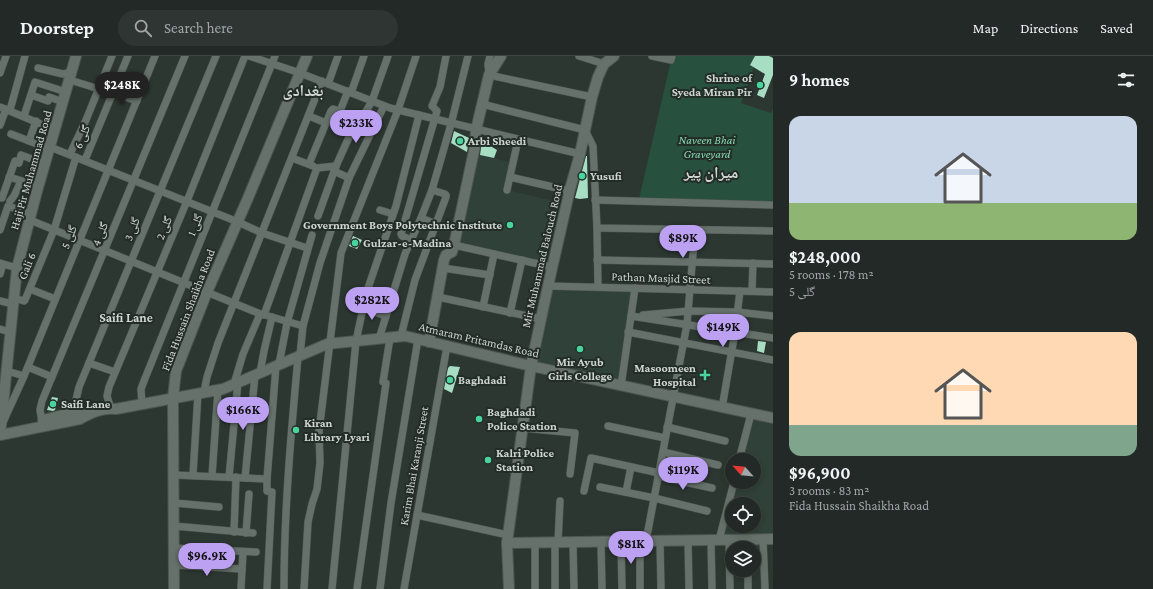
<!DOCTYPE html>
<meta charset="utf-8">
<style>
:root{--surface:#222926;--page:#2e3532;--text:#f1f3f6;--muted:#a2a6a7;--line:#3f4543;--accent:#bca0f2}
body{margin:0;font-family:"Crimson Pro","Noto Naskh Arabic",serif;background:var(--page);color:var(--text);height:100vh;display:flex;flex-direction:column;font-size:15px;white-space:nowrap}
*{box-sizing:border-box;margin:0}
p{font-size:13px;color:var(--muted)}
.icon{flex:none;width:22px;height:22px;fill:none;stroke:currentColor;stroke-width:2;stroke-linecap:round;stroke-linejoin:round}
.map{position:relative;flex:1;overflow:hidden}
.drawer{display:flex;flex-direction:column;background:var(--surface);width:380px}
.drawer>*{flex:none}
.needle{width:26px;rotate:297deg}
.tools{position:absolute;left:725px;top:397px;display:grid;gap:8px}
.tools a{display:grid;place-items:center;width:36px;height:36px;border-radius:50%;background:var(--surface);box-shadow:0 2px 6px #0003,0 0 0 1px var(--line);font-size:20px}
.price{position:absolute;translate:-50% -34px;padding:0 9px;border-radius:14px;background:var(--accent);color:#111;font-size:13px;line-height:26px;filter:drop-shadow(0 1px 2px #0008)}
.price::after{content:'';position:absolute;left:50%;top:24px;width:12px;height:9px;margin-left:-6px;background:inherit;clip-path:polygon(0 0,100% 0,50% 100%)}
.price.selected{background:#222;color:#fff}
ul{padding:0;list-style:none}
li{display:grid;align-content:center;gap:8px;height:212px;padding:0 16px}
li span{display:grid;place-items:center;height:124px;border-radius:12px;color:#555}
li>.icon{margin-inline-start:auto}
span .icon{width:72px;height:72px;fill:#fffc;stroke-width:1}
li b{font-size:17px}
h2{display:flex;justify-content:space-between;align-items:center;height:48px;padding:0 16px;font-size:17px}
header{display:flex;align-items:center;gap:24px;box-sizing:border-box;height:56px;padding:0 20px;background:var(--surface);border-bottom:1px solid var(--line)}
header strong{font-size:19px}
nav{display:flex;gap:22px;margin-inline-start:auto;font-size:14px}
.search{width:280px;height:36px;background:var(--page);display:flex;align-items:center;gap:10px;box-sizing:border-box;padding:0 14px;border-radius:22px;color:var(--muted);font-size:15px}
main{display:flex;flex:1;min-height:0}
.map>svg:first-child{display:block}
</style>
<header>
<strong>Doorstep</strong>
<div class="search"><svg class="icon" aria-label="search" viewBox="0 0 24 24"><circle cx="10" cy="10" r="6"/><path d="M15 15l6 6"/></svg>Search here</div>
<nav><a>Map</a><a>Directions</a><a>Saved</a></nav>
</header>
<main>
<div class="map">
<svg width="773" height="533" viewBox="0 0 773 533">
<rect width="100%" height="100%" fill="#2d3732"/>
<g fill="#304139" fill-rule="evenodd">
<path d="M 476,98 L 513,107 L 507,134 L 567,148 L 552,211 L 454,189 Z"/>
<path d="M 548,230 L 635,232 L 621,330 L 531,310 Z"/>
<path d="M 751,358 L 773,362 L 773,483 L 719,484 L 734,426 L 754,426 L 754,404 L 739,404 ZM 732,448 L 754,448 L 754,470 L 732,470 Z"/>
</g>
<path fill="#27503e" d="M 672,0 L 755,0 L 750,9 L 754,11 L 741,47 L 771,57 L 773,53 L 773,148 L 639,143 Z"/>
<g fill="#a7dec3">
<path d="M 755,0 L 769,0 L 773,2 L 773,19 L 764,42 L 757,39 L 765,18 L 750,9 Z"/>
<path d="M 454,75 L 469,82 L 467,96 L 451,87 Z"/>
<path d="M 482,85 L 497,94 L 494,102 L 480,99 Z"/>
<path d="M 586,100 L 587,100 L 588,142 L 580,143 L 575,142 Z"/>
<path d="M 353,180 L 362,184 L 357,193 L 349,190 Z"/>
<path d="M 758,285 L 766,286 L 764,297 L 757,295 Z"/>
<path d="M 450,310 L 460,311 L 452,337 L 444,333 L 448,312 Z"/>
<path d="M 52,341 L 58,342 L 55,354 L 53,355 L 47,354 Z"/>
</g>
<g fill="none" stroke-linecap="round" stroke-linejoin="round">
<defs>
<g id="street">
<path d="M 249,0 L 300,17 L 390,52 L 580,98"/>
<path d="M 490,0 L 488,8 L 489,19 L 592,41"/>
<path d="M 579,0 L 604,8"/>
<path d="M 652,0 L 671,4 L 672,0"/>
<path d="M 38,12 L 63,18 L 72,16"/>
<path d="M 0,17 L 6,0"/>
<path d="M 70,24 L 99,33"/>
<path d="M 328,28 L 338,0"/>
<path d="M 113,37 L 137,45"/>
<path d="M 351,37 L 364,0"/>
<path d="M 31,39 L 48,45 L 49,41 L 63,46"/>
<path d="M 482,48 L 585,74 L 593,90 L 597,172 L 773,175"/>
<path d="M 0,51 L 55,74"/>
<path d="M 10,54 L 25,0"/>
<path d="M 24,60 L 35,26 L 66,36"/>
<path d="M 309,60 L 326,67"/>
<path d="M 371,62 L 366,59 L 365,57 L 372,45 L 388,0"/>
<path d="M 0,69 L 6,53"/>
<path d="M 11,78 L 50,93"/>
<path d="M 29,85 L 36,65"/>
<path d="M 50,91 L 238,166 L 262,177 L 307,192"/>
<path d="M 70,98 L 86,64 L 112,0"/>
<path d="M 292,102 L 313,110"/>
<path d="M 85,104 L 128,0"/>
<path d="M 309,108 L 331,55 L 333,53 L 340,55 L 348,35"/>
<path d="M 334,115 L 349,122"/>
<path d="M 9,121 L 39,130"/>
<path d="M 510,121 L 570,135"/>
<path d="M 507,134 L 518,84"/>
<path d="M 2,142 L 15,105 L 19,107 L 21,99 L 45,108"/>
<path d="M 595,144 L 773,149"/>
<path d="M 10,145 L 14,140 L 21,125"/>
<path d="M 380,154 L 393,158"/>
<path d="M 318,160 L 336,110 L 349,81 L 368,60"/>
<path d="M 421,162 L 436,168"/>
<path d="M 30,164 L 258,257 L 303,270"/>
<path d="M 597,172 L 598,231"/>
<path d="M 0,174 L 8,150 L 31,158"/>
<path d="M 411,184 L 402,180 L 401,178 L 437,55 L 432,50 L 440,31 L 446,0"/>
<path d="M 454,189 L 552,211"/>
<path d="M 597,204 L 773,208"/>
<path d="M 0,207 L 17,212"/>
<path d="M 443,212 L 490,219"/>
<path d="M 0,218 L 3,208"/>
<path d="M 548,230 L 773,236"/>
<path d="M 30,233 L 55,243"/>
<path d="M 752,235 L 753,207"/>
<path d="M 438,241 L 541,263"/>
<path d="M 14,242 L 24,245 L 25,244 L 54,174 L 76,101"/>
<path d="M 0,245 L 13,248"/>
<path d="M 483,251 L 494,198"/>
<path d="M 363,252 L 386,260"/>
<path d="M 510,257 L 522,204"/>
<path d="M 264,259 L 317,112 L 336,110"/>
<path d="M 643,259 L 689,255 L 737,256 L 773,260"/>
<path d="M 631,260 L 773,282"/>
<path d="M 0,273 L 10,276"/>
<path d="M 628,276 L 773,304"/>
<path d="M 401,280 L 415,224 L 446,141 L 446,139 L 445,138 L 432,134"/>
<path d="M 379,283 L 405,198 L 421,162 L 432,134 L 451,68 L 468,0"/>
<path d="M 300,299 L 303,270 L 320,207 L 349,122 L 384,50"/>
<path d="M 89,307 L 115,316"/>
<path d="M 279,308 L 287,267 L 312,179"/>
<path d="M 28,311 L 52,321"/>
<path d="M 7,315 L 24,320"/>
<path d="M 260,317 L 264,295 L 272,261"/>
<path d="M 234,328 L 243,298 L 260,258"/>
<path d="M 621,330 L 635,232"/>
<path d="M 204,336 L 207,321 L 218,287 L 322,25"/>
<path d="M 142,348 L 141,333 L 144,325 L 275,0"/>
<path d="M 722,352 L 735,276 L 740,235"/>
<path d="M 111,353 L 107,340 L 109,331 L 187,145 L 245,0"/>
<path d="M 79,355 L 76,344 L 79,331 L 216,0"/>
<path d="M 4,364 L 24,320 L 155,0"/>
<path d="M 42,365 L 40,354 L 42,345 L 185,0"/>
<path d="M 608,370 L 665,382"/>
<path d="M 667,371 L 725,385"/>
<path d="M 523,372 L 575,377 L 570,418"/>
<path d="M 663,396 L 718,409"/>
<path d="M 739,404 L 751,358"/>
<path d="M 174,419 L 267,423"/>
<path d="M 193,419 L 198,337"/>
<path d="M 212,420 L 218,334"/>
<path d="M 658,420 L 712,432"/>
<path d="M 229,421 L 238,326"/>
<path d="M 245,422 L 255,319"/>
<path d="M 600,431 L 654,442 L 707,455"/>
<path d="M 584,435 L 591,402 L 659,417"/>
<path d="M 626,436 L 631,411"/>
<path d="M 174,447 L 219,451"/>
<path d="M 417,459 L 508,479"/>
<path d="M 174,470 L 253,477"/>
<path d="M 234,476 L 236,421"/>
<path d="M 246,477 L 249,438"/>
<path d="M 729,483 L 730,533"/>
<path d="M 747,483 L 747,492"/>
<path d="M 763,483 L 765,533"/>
<path d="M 688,484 L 689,533"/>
<path d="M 711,484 L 712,533"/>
<path d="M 719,484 L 734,426"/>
<path d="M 621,485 L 622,533"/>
<path d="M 640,485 L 640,533"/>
<path d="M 646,485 L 687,268 L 695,174"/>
<path d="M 660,485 L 661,533"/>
<path d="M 558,486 L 560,445"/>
<path d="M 573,486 L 574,533"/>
<path d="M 601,486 L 602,533"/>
<path d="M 535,487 L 535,533"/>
<path d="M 174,492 L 256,496"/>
<path d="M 174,509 L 242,513"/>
<path d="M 748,514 L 748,533"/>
<path d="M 241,533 L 243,496"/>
<path d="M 267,533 L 272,436 L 267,435 L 267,423 L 276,310"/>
<path d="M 284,533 C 284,455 291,378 298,301"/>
<path d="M 304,533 L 308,466 L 312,448 L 317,433 L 320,407 L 319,375 L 341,197 L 398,54 L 416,0"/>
<path d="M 332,533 L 356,285 L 366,238 L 396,150 L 419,59"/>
<path d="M 357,533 L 386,327 L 383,326 L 390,282"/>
<path d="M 380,533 L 391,447 L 418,283"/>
<path d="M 404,533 L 447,290"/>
<path d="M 555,533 L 555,487"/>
</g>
<g id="secondary">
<path d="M 429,286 L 444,204 L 446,199 L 452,196 L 454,189 L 475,90 L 476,74 L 489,19 L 501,0"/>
<path d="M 43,364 L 79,355 L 90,357"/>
<path d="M 0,379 L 80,363 C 92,356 102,352 116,353 L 223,333 L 327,288 L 405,280 L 531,310 L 773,362"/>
<path d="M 0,379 L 17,212 L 37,135 L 76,0"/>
<path d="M 507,487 L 773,483"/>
<path d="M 174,533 L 173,342 L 176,315 L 207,236 L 248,142 L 307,0"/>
<path d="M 509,533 L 507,487 L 531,310 L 548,230 L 570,133 L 580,98 L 592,41 L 598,21 L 604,8 L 614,0"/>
</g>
</defs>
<use href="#street" stroke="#4d5551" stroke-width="8"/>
<use href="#secondary" stroke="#4d5551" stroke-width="12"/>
<use href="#street" stroke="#66716b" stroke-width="7"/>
<use href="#secondary" stroke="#66716b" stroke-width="10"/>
</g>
<g fill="#49d49d" stroke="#232d28" stroke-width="1.5">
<circle cx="760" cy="29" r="4"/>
<circle cx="460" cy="85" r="4"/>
<circle cx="582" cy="120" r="4"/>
<circle cx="510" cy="169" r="4"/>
<circle cx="355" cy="187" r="4"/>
<circle cx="580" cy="293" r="4"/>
<path d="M703 313h4v4h4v4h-4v4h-4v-4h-4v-4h4z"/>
<circle cx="450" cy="324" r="4"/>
<circle cx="53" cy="348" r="4"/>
<circle cx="479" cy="363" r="4"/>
<circle cx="296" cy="374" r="4"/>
<circle cx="488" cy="404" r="4"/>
</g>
<g text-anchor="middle" stroke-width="4" stroke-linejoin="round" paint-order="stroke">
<g font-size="12" font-weight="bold" fill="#cfd5d1" stroke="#232d28" text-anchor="start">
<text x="752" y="26" text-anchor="end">Shrine of<tspan x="752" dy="14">Syeda Miran Pir</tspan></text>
<text x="468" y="89">Arbi Sheedi</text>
<text x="590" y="124">Yusufi</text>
<text x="502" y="173" text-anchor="end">Government Boys Polytechnic Institute</text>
<text x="363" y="191">Gulzar-e-Madina</text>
<text x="580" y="310" text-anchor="middle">Mir Ayub<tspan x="580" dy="14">Girls College</tspan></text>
<text x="696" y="316" text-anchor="end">Masoomeen<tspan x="696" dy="14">Hospital</tspan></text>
<text x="458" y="328">Baghdadi</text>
<text x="61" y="352">Saifi Lane</text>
<text x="487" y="360">Baghdadi<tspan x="487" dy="14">Police Station</tspan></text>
<text x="304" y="371">Kiran<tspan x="304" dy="14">Library Lyari</tspan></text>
<text x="496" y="401">Kalri Police<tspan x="496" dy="14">Station</tspan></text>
</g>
<g font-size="12" fill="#cfd5d1" stroke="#232d28">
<text transform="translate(82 81) rotate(-67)" y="4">گلی 6</text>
<text transform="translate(31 114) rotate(-74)" y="4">Haji Pir Muhammad Road</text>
<text transform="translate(195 169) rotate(-67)" y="4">گلی 1</text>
<text transform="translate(164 172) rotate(-67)" y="4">گلی 2</text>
<text transform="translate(132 173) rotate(-68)" y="4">گلی 3</text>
<text transform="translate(100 178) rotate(-68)" y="4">گلی 4</text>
<text transform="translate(69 181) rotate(-68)" y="4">گلی 5</text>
<text transform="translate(542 200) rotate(-77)" y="4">Mir Muhammad Balouch Road</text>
<text transform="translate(27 210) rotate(-68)" y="4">Gali 6</text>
<text transform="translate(661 222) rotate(2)" y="4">Pathan Masjid Street</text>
<text transform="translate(188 254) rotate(-69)" y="4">Fida Hussain Shaikha Road</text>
<text transform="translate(479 284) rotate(13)" y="4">Atmaram Pritamdas Road</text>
<text transform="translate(414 410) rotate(-80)" y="4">Karim Bhai Karanji Street</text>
</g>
<g font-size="12" font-style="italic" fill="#87d9b2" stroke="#232d28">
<text x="707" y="88">Naveen Bhai<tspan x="707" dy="14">Graveyard</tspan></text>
</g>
<g font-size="13" font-weight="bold" fill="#cfd5d1" stroke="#232d28">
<text x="126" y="266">Saifi Lane</text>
</g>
<g font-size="16" font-weight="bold" fill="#cfd5d1" stroke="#232d28">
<text x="303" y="40">بغدادی</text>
<text x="711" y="122">میران پیر</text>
</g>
</g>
</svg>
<div class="tools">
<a><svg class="needle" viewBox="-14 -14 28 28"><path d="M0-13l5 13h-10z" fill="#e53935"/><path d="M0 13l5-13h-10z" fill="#a2a6a7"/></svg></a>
<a><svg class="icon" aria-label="locate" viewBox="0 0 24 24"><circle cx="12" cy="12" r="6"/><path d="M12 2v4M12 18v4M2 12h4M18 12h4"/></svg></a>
<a><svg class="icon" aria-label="layers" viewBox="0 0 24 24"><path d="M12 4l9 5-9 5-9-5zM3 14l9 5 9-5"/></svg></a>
</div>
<b class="price selected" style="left:122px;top:50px">$248K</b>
<b class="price" style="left:356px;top:88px">$233K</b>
<b class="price" style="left:683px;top:203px">$89K</b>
<b class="price" style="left:372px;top:265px">$282K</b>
<b class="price" style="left:723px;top:292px">$149K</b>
<b class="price" style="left:243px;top:375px">$166K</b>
<b class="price" style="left:683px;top:435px">$119K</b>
<b class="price" style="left:631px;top:509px">$81K</b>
<b class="price" style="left:207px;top:521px">$96.9K</b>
</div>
<section class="drawer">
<h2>9 homes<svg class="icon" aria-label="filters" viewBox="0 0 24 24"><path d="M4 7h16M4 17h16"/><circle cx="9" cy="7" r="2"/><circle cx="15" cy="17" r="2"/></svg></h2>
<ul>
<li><span style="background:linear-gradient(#c9d6e8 70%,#8fb573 0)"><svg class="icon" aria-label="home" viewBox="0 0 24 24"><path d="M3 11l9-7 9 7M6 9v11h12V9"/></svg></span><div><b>$248,000</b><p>5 rooms · 178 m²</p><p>گلی 5</p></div></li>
<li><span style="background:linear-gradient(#ffd9b3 75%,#7fa58c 0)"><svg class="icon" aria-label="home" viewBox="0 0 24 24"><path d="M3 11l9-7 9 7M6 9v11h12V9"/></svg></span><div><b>$96,900</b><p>3 rooms · 83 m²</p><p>Fida Hussain Shaikha Road</p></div></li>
</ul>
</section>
</main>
